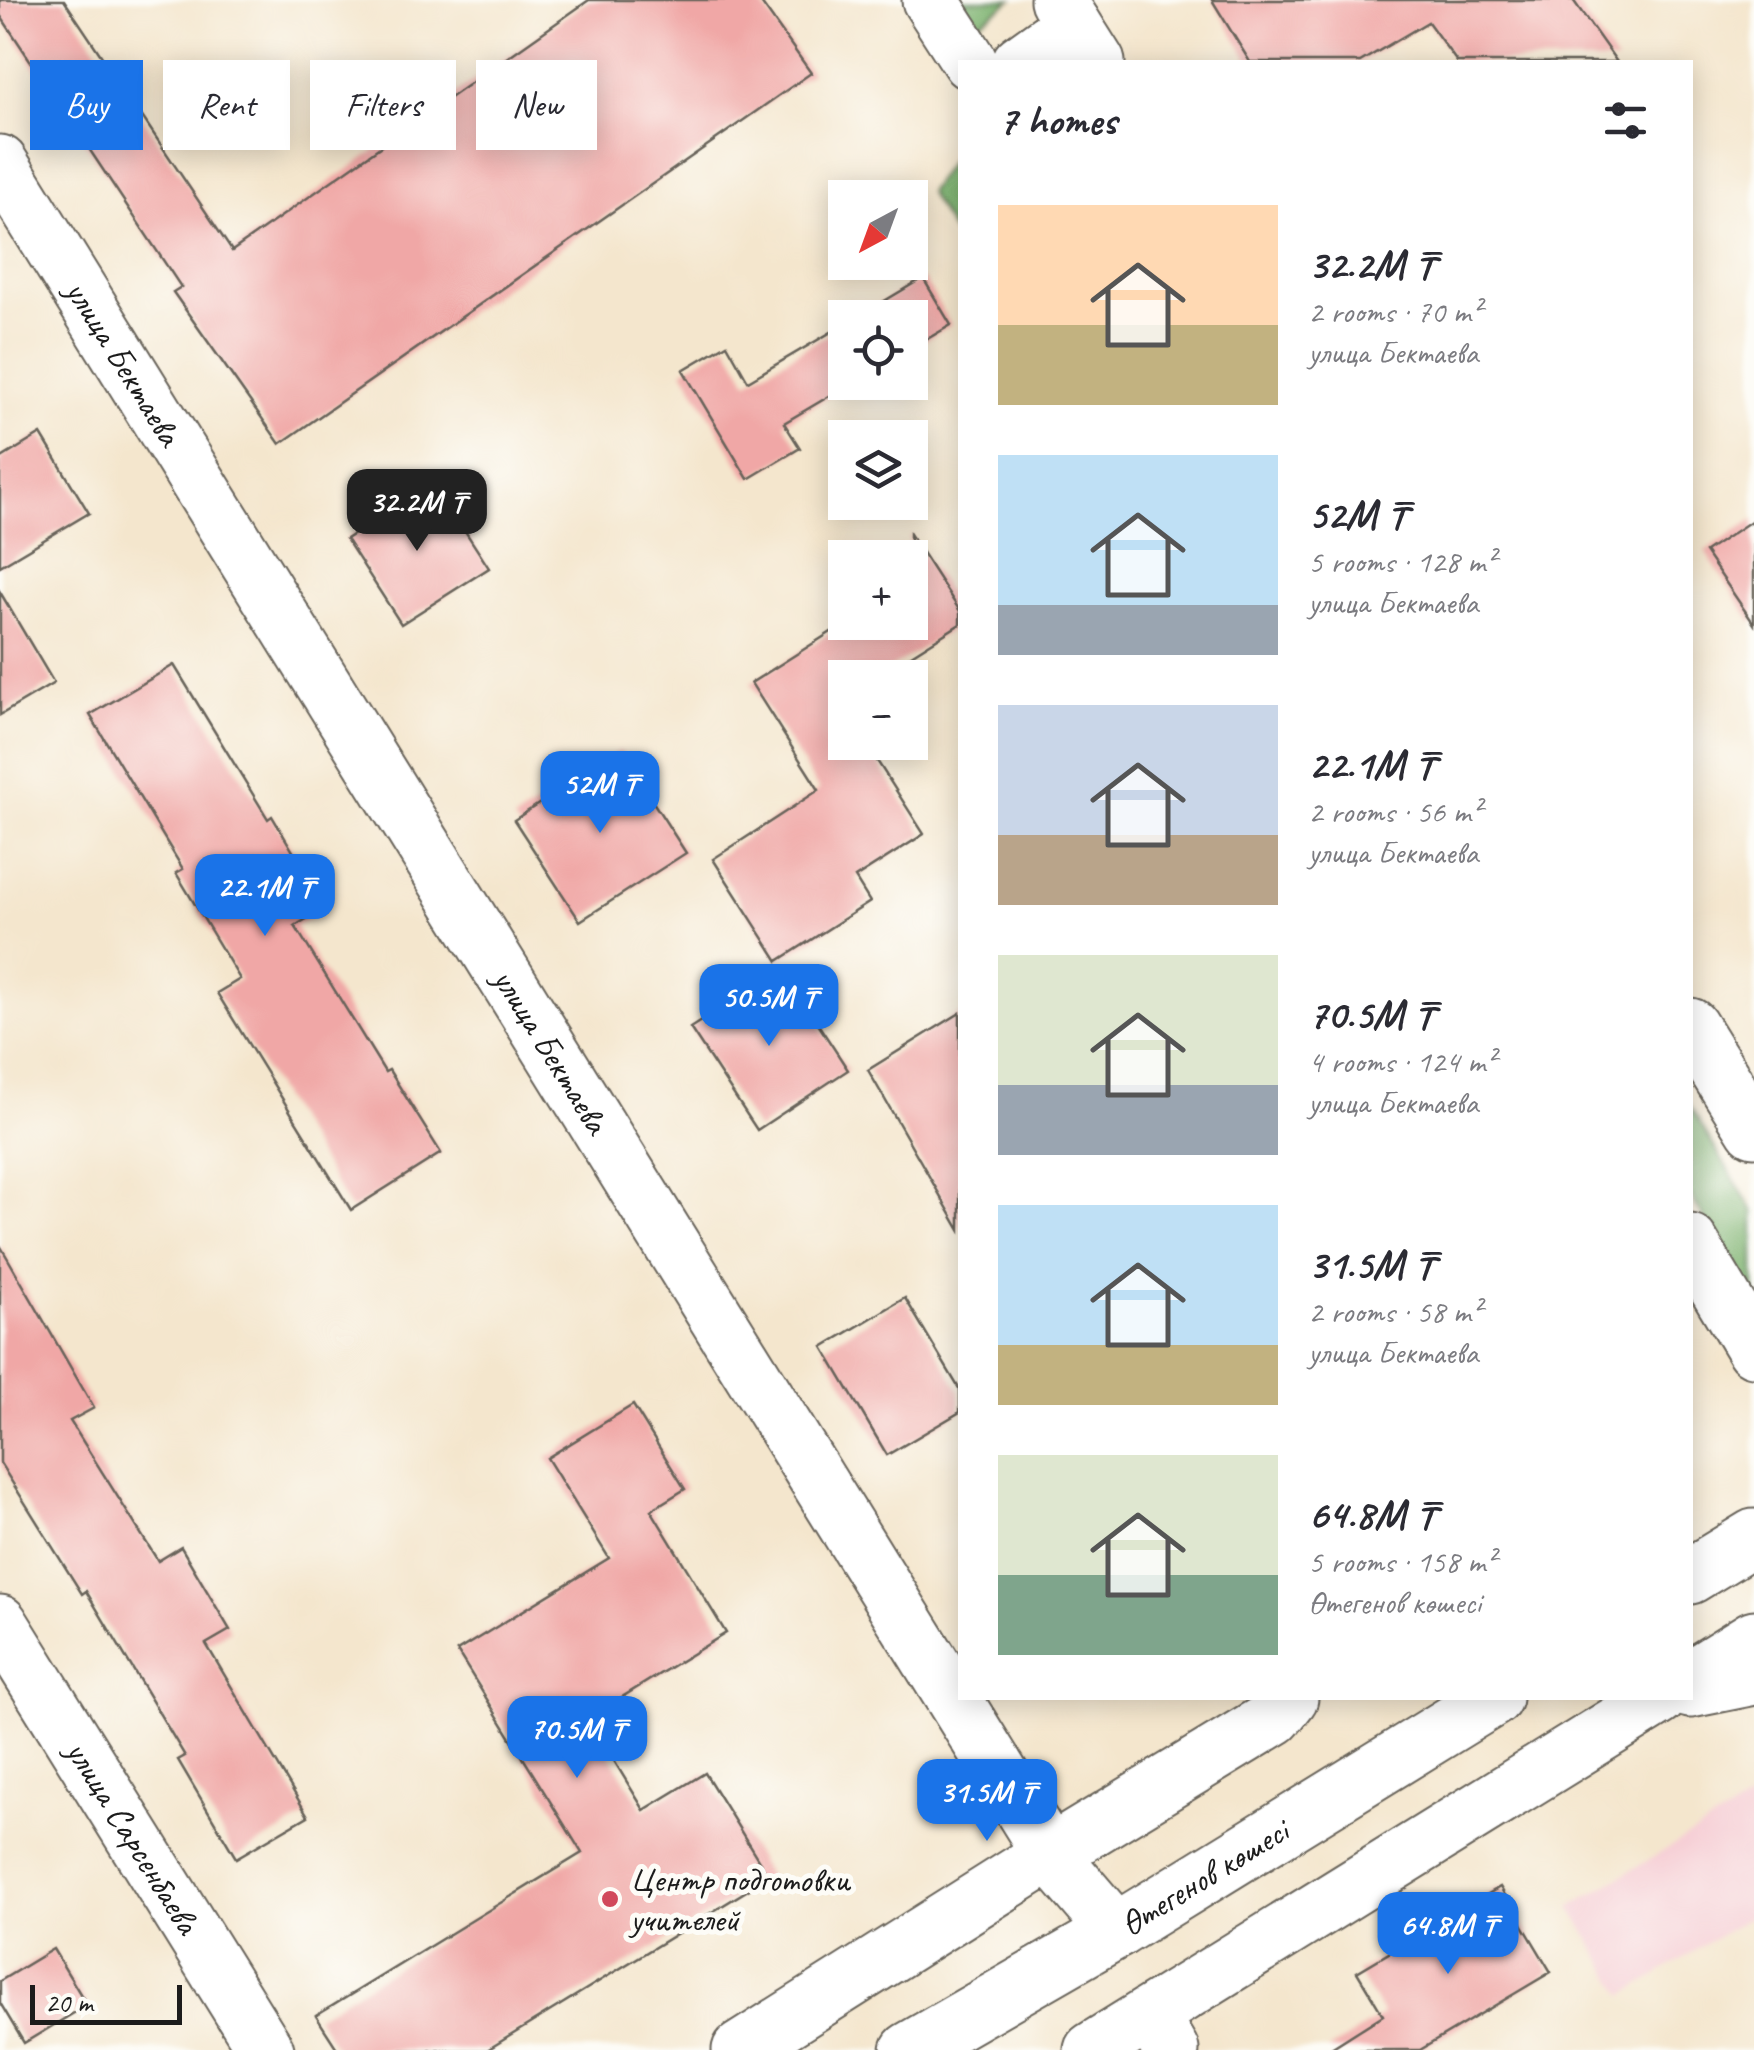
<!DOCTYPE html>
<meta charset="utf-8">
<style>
:root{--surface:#fff;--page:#f7f7f7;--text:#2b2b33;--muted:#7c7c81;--accent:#1a73e8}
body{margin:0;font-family:Caveat,sans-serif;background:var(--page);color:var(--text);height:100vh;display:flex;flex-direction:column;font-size:38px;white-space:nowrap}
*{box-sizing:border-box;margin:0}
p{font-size:32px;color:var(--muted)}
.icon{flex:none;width:55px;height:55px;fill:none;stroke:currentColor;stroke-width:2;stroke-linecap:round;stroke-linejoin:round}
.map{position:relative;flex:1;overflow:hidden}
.panel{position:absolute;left:958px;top:60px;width:735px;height:1640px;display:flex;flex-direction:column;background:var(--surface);border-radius:0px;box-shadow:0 5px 25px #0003}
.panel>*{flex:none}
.hud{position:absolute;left:30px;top:60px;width:778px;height:90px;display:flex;gap:20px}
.needle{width:65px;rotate:221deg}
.fabs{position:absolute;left:828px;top:180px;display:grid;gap:20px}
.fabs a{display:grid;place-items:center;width:100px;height:100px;border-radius:0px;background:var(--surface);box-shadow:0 5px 25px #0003;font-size:50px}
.scale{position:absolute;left:30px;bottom:25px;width:152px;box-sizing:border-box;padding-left:10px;border:5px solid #1c1c1c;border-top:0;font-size:28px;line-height:35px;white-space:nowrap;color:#1c1c1c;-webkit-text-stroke:8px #fdfcf7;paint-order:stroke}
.price{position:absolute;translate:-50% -85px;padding:0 22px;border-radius:20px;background:var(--accent);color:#fff;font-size:32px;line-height:65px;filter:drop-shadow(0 2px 5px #0008)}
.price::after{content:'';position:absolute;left:50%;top:60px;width:30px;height:22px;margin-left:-15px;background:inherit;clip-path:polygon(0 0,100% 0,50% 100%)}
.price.selected{background:#222;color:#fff}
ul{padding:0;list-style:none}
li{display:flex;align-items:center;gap:30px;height:250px;padding:0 40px}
li span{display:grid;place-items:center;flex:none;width:280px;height:200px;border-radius:0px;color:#555}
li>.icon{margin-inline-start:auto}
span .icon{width:120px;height:120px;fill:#fffc;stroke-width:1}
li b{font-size:42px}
h2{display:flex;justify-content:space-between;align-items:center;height:120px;padding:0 40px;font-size:42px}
.tag{padding:0 35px;border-radius:0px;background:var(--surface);box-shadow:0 5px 25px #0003;font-size:35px;line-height:90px}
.tag.selected{background:var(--accent);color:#fff}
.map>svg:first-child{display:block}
</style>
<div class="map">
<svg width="1754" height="2050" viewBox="0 0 1754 2050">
<rect width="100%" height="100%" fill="#fdfcf7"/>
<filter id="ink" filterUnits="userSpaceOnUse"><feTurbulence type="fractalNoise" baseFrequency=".01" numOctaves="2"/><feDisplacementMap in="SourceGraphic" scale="20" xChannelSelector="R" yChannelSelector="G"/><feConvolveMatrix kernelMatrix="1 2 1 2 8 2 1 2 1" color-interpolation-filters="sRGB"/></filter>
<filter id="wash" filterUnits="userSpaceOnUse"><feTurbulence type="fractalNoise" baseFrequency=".0048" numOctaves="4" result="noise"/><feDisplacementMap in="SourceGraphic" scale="40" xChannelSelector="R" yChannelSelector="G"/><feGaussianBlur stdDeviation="2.25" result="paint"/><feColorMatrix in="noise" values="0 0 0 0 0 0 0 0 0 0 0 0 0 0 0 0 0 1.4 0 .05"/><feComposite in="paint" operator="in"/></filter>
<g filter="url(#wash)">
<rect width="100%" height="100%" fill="#f4e6cd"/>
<path fill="#f6cfd6" d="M 1754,1797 L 1754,1914 L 1624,1995 L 1570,1907 Z"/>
<g fill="#79b06c" stroke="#4a6644" stroke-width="2.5">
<path d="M 960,0 L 1012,0 L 976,25 Z"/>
<path d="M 960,147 L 960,245 L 928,192 Z"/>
<path d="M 1690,1107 L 1754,1212 L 1754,1301 L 1690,1195 Z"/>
</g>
<g id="blocks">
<g fill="#f0a7a6">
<path d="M 0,0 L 64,0 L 232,251 L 589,0 L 759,0 L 811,73 L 280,444 L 173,292 L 181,287 L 0,15 Z"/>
<path d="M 1212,0 L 1573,0 L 1617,62 L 1457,62 L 1428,22 L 1360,62 L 1250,62 Z"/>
<path d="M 923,278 L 951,325 L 910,349 L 910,318 L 856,318 Z"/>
<path d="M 845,324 L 845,382 L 853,382 L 784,423 L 800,448 L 748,479 L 683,370 L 727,344 L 748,381 Z"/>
<path d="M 41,434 L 89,513 L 0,566 L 0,459 Z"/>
<path d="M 434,483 L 489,568 L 401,624 L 346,539 Z"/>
<path d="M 1754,519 L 1754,624 L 1705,552 Z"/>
<path d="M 910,534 L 960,611 L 960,624 L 875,678 L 845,678 L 845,697 L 838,701 L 845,712 L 845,742 L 865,742 L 924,834 L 855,878 L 870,902 L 778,961 L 713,859 L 819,790 L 751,683 L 847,622 L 910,622 Z"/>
<path d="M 0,592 L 54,683 L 0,715 Z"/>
<path d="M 174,665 L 268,819 L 272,816 L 326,907 L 295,926 L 385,1072 L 389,1070 L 441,1153 L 351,1210 L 217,993 L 240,979 L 176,873 L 183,869 L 90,715 Z"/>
<path d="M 620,751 L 686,853 L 580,921 L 514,820 Z"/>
<path d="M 782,969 L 848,1070 L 757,1130 L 690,1028 Z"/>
<path d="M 960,1013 L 960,1230 L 868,1070 Z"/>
<path d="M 0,1245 L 94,1408 L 70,1421 L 158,1561 L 181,1547 L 230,1630 L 206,1644 L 308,1816 L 236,1858 L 178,1760 L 185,1756 L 86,1591 L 82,1594 L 0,1463 Z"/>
<path d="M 905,1298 L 960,1390 L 960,1412 L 887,1455 L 823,1347 Z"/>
<path d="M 633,1405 L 685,1489 L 651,1510 L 726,1633 L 588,1718 L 644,1810 L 705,1773 L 769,1877 L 487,2050 L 338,2050 L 316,2016 L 582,1853 L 457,1651 L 609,1558 L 547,1458 Z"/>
<path d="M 1500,1887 L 1551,1972 L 1420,2050 L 1328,2050 L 1383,2015 L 1357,1972 Z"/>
<path d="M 53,1949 L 87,2005 L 24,2043 L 0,2003 L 0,1981 Z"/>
</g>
</g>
</g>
<g filter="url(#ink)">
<use href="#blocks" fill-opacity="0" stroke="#68635a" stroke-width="2.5"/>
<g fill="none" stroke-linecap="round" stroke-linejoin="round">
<defs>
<g id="street">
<path id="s1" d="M 0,163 L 1050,1854 L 1116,1931"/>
<path id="s2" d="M 0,1623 L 266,2050"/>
<path d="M 1150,2015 L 1171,2050"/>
<path d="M 740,2050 L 1050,1854 L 1275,1717 L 1290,1698"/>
</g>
<g id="secondary">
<path d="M 1690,1576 L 1754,1537"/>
<path d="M 1690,1678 L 1754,1638"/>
<path id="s3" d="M 909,2050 L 1116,1931 L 1494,1698"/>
<path d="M 1092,2050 L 1659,1698"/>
</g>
<g id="primary">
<path d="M 930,0 L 970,62"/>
<path d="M 1058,0 L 1097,62"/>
<path d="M 1020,62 L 1073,24"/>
<path d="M 1690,1026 L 1754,1129"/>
<path d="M 1690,1242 L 1754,1349"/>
<path d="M 1690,1690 L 1754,1677"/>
</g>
</defs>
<use href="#street" stroke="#68635a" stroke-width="59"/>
<use href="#secondary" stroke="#68635a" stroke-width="59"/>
<use href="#primary" stroke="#68635a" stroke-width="59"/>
<use href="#street" stroke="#fff" stroke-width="55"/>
<use href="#secondary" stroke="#fff" stroke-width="55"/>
<use href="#primary" stroke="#fff" stroke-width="55"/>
</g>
</g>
<circle fill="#d1495b" stroke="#fdfcf7" stroke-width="4" cx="610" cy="1899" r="10"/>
<g text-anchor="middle" stroke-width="10" stroke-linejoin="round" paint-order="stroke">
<g font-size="35" fill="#1c1c1c" stroke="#fdfcf7">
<text dy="12" stroke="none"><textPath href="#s1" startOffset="235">улица Бектаева</textPath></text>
<text dy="12" stroke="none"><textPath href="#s1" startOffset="1045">улица Бектаева</textPath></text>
<text dy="12" stroke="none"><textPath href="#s2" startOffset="252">улица Сарсенбаева</textPath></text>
<text dy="12" stroke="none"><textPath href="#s3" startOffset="342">Өтегенов көшесі</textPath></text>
</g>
<g font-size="35" fill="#1c1c1c" stroke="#fdfcf7" text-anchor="start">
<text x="630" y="1891">Центр подготовки<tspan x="630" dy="40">учителей</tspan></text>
</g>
</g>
</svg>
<div class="fabs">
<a><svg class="needle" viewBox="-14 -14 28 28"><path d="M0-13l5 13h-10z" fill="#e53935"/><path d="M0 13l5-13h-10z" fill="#7c7c81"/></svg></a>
<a><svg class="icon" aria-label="locate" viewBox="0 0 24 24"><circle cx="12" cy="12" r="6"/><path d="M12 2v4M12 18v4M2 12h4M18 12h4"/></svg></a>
<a><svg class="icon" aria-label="layers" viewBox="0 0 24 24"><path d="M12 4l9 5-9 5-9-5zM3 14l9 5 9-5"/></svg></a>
<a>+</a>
<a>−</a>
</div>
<div class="scale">20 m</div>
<b class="price selected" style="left:417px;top:554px">32.2M ₸</b>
<b class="price" style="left:600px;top:836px">52M ₸</b>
<b class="price" style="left:265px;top:939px">22.1M ₸</b>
<b class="price" style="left:769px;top:1049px">50.5M ₸</b>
<b class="price" style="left:577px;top:1781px">70.5M ₸</b>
<b class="price" style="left:987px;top:1844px">31.5M ₸</b>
<b class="price" style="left:1448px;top:1977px">64.8M ₸</b>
<div class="hud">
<a class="tag selected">Buy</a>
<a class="tag">Rent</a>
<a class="tag">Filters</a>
<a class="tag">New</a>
</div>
<section class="panel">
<h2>7 homes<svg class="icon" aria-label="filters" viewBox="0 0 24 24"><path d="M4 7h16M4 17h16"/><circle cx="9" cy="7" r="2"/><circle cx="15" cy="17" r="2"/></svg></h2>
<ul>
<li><span style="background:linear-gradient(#ffd9b3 60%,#c2b280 0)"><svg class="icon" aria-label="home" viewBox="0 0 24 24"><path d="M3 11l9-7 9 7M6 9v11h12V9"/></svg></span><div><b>32.2M ₸</b><p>2 rooms · 70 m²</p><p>улица Бектаева</p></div></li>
<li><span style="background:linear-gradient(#bfe0f5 75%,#9aa5b1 0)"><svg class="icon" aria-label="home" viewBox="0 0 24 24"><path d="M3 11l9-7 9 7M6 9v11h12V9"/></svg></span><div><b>52M ₸</b><p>5 rooms · 128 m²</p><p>улица Бектаева</p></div></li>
<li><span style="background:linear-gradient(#c9d6e8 65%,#b9a48a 0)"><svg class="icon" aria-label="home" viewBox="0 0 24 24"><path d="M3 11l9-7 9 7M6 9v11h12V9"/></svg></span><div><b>22.1M ₸</b><p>2 rooms · 56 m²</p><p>улица Бектаева</p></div></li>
<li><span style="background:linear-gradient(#dfe7d0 65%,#9aa5b1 0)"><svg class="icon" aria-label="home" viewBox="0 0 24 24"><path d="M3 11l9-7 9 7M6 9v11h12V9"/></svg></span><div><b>70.5M ₸</b><p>4 rooms · 124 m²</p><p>улица Бектаева</p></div></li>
<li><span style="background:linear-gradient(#bfe0f5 70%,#c2b280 0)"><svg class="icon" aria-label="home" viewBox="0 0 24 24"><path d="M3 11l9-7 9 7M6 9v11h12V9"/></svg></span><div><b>31.5M ₸</b><p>2 rooms · 58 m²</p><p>улица Бектаева</p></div></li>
<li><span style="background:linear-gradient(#dfe7d0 60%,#7fa58c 0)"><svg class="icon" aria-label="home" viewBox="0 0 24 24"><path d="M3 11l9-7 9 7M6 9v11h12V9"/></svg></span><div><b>64.8M ₸</b><p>5 rooms · 158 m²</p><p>Өтегенов көшесі</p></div></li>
</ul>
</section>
</div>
